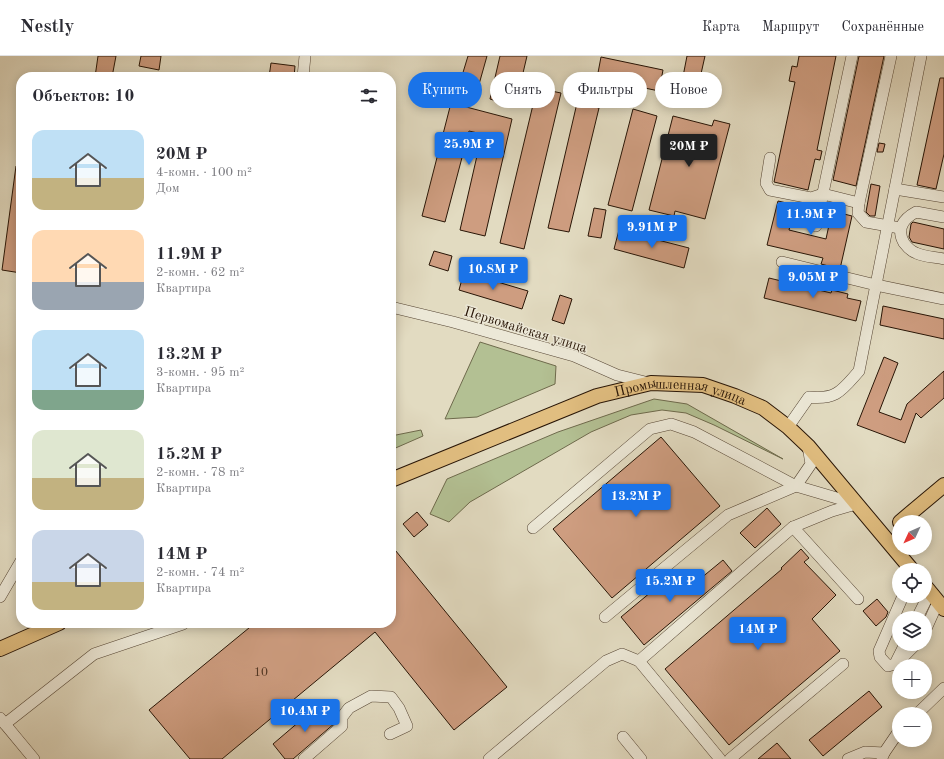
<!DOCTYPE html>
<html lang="ru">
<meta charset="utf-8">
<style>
:root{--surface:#fff;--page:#f2f2f3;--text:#2b2b33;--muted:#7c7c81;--line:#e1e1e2;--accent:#1a73e8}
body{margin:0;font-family:"Old Standard TT",serif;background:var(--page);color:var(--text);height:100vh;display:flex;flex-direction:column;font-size:15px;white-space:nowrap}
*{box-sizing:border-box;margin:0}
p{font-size:13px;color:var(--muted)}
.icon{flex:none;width:22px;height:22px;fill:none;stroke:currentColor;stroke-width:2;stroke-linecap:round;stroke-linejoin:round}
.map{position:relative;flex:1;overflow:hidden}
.details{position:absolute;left:16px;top:16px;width:380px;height:556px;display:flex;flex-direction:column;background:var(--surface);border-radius:16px;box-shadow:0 2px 10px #0003}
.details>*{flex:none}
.banner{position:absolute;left:408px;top:16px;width:380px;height:36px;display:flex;gap:8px}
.needle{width:26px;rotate:226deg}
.fabs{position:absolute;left:892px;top:459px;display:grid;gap:8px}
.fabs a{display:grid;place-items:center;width:40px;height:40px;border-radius:50%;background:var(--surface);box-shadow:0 2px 10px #0003;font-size:20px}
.price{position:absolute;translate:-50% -34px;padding:0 9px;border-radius:4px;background:var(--accent);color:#fff;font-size:13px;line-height:26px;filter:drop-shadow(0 1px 2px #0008)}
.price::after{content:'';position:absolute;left:50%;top:24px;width:12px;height:9px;margin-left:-6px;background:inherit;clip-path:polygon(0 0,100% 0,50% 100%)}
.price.on{background:#222;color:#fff}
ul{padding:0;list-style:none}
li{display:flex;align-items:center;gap:12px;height:100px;padding:0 16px}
li span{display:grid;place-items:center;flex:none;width:112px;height:80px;border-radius:12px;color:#555}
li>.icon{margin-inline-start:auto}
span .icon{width:48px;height:48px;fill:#fffc;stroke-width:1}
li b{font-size:17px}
h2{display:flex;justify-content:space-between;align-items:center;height:48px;padding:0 16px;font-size:17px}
.tag{padding:0 14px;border-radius:18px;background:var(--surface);box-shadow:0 2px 10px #0003;font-size:14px;line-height:36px}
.tag.on{background:var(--accent);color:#fff}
header{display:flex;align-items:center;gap:24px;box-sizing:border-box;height:56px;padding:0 20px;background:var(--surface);border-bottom:1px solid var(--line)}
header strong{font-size:19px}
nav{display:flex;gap:22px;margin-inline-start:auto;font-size:14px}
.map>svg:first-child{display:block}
</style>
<header>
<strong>Nestly</strong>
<nav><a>Карта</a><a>Маршрут</a><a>Сохранённые</a></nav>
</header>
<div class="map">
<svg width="944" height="703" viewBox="0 0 944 703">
<rect width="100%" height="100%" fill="#e2dbc1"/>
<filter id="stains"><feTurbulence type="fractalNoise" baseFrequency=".005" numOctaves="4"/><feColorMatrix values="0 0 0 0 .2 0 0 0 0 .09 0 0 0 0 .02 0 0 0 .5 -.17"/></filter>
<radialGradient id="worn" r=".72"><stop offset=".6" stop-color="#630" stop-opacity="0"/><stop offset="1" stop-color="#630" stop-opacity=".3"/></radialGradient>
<g fill="#b3c093" stroke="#6e6a4c">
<path d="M 480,286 L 556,310 L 555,328 L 477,361 L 445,363 Z"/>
<path d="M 654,343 L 687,348 L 783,403 L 714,369 L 686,357 L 662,354 L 631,359 L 591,376 L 470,446 L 449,466 L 430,458 L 447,423 L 558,376 Z"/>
<path d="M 421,374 L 423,380 L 391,394 L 391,380 Z"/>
</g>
<g fill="#ce9d80" stroke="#281506">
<path d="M 98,0 L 116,0 L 112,21 L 95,21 Z"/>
<path d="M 141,0 L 161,0 L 159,14 L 139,10 Z"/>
<path d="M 468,0 L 487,0 L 476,39 L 458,33 Z"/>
<path d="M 500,0 L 527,0 L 515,51 L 490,43 Z"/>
<path d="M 687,0 L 705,0 L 694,49 L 678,46 Z"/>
<path d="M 799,0 L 836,0 L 817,94 L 822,95 L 820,104 L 815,103 L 808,134 L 774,126 L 795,26 L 789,25 L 792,10 L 797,11 Z"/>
<path d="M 859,0 L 884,0 L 856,130 L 833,124 Z"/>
<path d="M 601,1 L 663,14 L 659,35 L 597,22 Z"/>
<path d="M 271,7 L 295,10 L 294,21 L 269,21 Z"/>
<path d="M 940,22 L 944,22 L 944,98 L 936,133 L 917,129 Z"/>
<path d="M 537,32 L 561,37 L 524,193 L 500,187 Z"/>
<path d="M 451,47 L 512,63 L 485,180 L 460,174 L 482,78 L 469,75 L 445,166 L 422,160 Z"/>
<path d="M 577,47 L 599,52 L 569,176 L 548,172 Z"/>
<path d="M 633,53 L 657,60 L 632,155 L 608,149 Z"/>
<path d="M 673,60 L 712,70 L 714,64 L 730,68 L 705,163 L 675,155 L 674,160 L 649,154 Z"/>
<path d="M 879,87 L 885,88 L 883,96 L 877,96 Z"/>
<path d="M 16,110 L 21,110 L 21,217 L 2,214 Z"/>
<path d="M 871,128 L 880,130 L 875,160 L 870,160 L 866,156 Z"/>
<path d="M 778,145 L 795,149 L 789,174 L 826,183 L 832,155 L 852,160 L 840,213 L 821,208 L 823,202 L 767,189 Z"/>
<path d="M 594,152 L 606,154 L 601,182 L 588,180 Z"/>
<path d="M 913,166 L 944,173 L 944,193 L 912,186 L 909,181 L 911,168 Z"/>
<path d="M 619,174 L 689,192 L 684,212 L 614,193 Z"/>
<path d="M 434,195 L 452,200 L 448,215 L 429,209 Z"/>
<path d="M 464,216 L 528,235 L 522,253 L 459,234 Z"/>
<path d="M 769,222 L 831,237 L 832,234 L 848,238 L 847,242 L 861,245 L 856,265 L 764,242 Z"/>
<path d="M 560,239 L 572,243 L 564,268 L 552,264 Z"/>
<path d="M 883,250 L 944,263 L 944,283 L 880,269 Z"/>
<path d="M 884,301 L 898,307 L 879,356 L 901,364 L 907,348 L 944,315 L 944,342 L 921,362 L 916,357 L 905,387 L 857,369 Z"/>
<path d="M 661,381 L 720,450 L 612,542 L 553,473 Z"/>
<path d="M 767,452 L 781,468 L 755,492 L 740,477 Z"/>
<path d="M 417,456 L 428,469 L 414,481 L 403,468 Z"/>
<path d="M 391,489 L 507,631 L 454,674 L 375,576 L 222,703 L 190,703 L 149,654 L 255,567 L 391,567 Z"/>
<path d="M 801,493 L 809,502 L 804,506 L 836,539 L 812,563 L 840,595 L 729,689 L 665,613 L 782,513 L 781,512 Z"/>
<path d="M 723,504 L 732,515 L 644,589 L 621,561 L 675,516 L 689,532 Z"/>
<path d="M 877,543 L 888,556 L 886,561 L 876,570 L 863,555 Z"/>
<path d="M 869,635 L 882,651 L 823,700 L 809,684 Z"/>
<path d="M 321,647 L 335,664 L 335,667 L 293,703 L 285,703 L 273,688 Z"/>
<path d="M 777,687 L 791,703 L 758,703 Z"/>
</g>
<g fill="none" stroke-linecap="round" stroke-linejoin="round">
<defs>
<g id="minor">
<path d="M 891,0 L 859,147 L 858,157 L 866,166 L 900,172"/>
<path d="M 303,21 L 305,0"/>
<path d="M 770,102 L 766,127 L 770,134 L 811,142 L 823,138 L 859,147"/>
<path d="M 895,133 L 944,141"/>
<path d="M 944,161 L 916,156 C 903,163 896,173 904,187 C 907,191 911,195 916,197 C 924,201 935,201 944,203"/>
<path d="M 816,170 L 852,0"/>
<path d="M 782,206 L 876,229 L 944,243"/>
<path d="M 391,251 L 453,266 L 574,300 L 617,319 L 649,327"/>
<path d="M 788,371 L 809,341 C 837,344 842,334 859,315 L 921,0"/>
<path d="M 856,448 L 832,455 L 793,471 L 858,543"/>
<path d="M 533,472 L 650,373 L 671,368 L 694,376 L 796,430 L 857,448"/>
<path d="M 903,540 L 879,595 L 880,601 L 888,610 L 895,608 L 905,588"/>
<path d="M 0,541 L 21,505"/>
<path d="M 605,561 L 728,459 L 796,430 L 811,408 L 808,390"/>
<path d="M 917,562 L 930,536"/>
<path d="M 925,575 L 938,546"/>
<path d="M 900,604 L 916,588"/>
<path d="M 917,658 L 944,632"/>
<path d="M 0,662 L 34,703"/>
<path d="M 5,668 L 94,598 L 183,568"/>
<path d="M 623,681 L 641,703"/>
<path d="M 882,702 L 884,697 L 899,675"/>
<path d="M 304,703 L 342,670 L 342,661 L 349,652 L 371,640 L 391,641 L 399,652 L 407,670 L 390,678"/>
<path d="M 489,703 L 606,605 L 622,598 L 639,605"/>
<path d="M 720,703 L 639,605 L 793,471"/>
<path d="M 730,703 L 843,608"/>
<path d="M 848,703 L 865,696 L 884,697"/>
</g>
<g id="major">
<path id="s1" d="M 391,424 L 597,340 L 651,327 L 703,329 L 735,340 L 763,352 L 788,371 L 808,390 L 912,514"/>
<path d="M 900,466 L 944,429"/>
<path d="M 925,530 L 944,553"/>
<path d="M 0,593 L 59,567"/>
</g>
</defs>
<use href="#minor" stroke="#564635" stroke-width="12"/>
<use href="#major" stroke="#281506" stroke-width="16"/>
<use href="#minor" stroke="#ece8d7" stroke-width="11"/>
<use href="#major" stroke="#e1be80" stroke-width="14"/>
</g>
<g text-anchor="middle" stroke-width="3" stroke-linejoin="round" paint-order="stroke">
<g font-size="12" fill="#523724">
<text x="261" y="620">10</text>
</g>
<g font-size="14" fill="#281506" stroke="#ece8d7">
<text transform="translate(526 273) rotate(17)" y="5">Первомайская улица</text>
<text dy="5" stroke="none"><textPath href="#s1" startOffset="308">Промышленная улица</textPath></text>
</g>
</g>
<rect width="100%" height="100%" filter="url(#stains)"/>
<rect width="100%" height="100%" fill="url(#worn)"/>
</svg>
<div class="fabs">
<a><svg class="needle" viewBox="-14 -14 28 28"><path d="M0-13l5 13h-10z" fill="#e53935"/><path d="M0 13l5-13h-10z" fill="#7c7c81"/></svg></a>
<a><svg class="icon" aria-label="locate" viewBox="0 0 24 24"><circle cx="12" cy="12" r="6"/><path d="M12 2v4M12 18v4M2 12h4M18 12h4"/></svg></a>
<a><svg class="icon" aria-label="layers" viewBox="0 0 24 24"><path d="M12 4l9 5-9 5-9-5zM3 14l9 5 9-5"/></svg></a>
<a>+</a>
<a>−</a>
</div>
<b class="price" style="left:469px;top:110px">25.9M ₽</b>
<b class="price on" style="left:689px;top:112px">20M ₽</b>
<b class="price" style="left:811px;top:180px">11.9M ₽</b>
<b class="price" style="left:652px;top:193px">9.91M ₽</b>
<b class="price" style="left:493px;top:235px">10.8M ₽</b>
<b class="price" style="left:813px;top:243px">9.05M ₽</b>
<b class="price" style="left:636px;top:462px">13.2M ₽</b>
<b class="price" style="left:670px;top:547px">15.2M ₽</b>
<b class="price" style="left:758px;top:595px">14M ₽</b>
<b class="price" style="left:305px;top:677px">10.4M ₽</b>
<div class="banner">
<a class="tag on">Купить</a>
<a class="tag">Снять</a>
<a class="tag">Фильтры</a>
<a class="tag">Новое</a>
</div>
<section class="details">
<h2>Объектов: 10<svg class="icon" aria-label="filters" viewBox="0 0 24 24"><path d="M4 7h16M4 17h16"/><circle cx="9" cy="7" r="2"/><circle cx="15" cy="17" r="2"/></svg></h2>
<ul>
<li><span style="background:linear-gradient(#bfe0f5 60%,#c2b280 0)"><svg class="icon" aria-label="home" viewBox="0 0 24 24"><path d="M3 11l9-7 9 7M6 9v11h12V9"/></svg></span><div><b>20M ₽</b><p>4-комн. · 100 m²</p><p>Дом</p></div></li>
<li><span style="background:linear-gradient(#ffd9b3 65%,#9aa5b1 0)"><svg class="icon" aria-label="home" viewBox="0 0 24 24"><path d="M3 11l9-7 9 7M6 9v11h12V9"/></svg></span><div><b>11.9M ₽</b><p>2-комн. · 62 m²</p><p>Квартира</p></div></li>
<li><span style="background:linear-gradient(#bfe0f5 75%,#7fa58c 0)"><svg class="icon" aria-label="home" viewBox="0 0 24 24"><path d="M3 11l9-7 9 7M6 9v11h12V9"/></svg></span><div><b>13.2M ₽</b><p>3-комн. · 95 m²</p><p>Квартира</p></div></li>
<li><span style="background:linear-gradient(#dfe7d0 60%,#c2b280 0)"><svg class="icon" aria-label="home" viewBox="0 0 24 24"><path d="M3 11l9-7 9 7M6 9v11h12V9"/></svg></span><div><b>15.2M ₽</b><p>2-комн. · 78 m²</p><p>Квартира</p></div></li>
<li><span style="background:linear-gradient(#c9d6e8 65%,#c2b280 0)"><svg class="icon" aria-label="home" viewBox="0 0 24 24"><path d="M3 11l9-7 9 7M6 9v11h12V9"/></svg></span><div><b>14M ₽</b><p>2-комн. · 74 m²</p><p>Квартира</p></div></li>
</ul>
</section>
</div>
